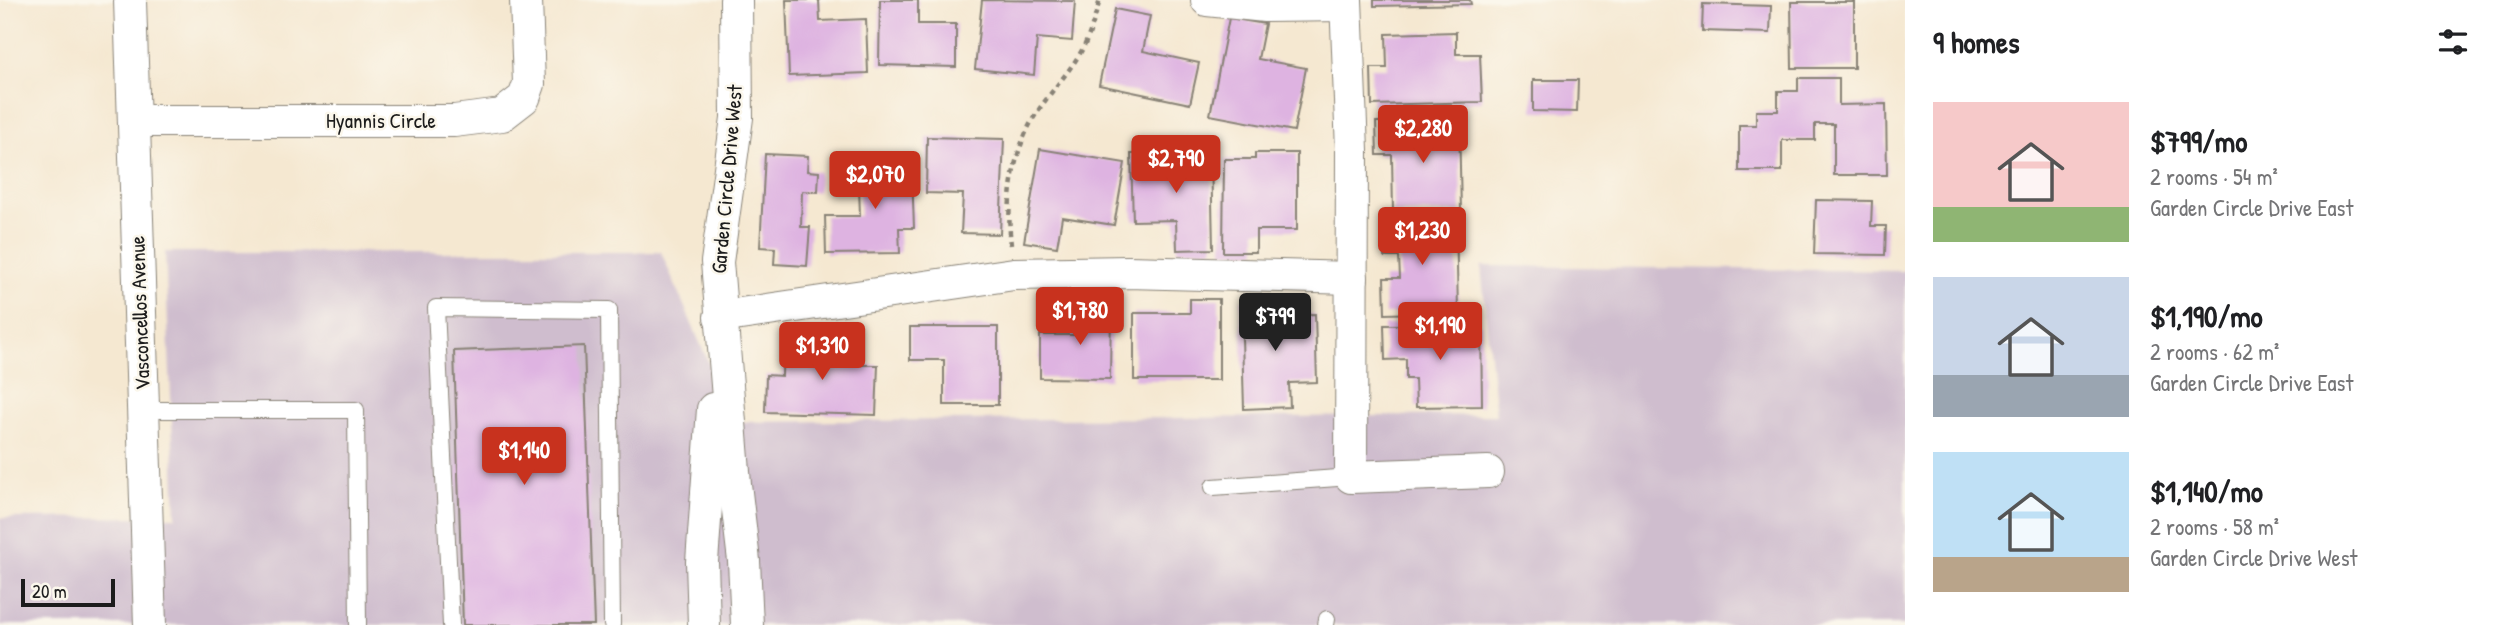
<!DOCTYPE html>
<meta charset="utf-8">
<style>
:root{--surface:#fff;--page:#f6f6f6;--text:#202124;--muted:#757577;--accent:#c8321e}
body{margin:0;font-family:"Patrick Hand",sans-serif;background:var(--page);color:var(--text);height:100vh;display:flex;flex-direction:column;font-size:26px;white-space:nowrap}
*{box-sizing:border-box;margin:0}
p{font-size:23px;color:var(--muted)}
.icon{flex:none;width:38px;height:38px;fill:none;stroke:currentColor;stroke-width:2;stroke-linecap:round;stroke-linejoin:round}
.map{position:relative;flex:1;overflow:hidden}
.side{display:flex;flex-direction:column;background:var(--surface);width:595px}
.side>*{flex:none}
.scale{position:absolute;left:21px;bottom:18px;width:94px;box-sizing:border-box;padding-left:7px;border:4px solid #1c1c1c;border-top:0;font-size:19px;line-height:24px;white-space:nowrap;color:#1c1c1c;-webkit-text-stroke:5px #fbf7ec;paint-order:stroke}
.price{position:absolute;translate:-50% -60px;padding:0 16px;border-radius:7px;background:var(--accent);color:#fff;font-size:23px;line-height:46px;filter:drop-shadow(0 2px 4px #0008)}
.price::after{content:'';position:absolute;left:50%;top:42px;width:21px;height:16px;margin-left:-10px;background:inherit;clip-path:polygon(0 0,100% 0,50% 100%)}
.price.active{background:#222;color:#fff}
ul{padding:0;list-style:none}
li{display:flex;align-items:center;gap:21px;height:175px;padding:0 28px}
li span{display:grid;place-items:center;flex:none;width:196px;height:140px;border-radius:0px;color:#555}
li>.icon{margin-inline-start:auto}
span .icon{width:84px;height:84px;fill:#fffc;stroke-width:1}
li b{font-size:30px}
h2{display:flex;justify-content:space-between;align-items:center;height:84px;padding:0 28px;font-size:30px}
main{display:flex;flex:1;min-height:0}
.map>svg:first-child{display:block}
</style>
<main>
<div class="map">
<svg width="1905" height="625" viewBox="0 0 1905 625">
<rect width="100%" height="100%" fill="#fbf7ec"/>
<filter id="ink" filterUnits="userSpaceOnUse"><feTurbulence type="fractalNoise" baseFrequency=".0143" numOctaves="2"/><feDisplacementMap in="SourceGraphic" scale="14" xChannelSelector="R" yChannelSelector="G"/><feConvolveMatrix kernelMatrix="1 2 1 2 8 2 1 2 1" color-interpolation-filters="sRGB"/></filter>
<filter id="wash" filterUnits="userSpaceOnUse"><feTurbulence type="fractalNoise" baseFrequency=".00686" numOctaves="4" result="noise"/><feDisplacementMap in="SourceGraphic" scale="28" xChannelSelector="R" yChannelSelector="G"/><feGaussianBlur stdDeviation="1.57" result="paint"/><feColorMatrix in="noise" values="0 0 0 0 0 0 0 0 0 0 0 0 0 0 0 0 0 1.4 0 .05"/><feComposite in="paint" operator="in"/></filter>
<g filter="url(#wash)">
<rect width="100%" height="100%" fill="#f5e8d1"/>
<path fill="#cfbdce" d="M 165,252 L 661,252 L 734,422 L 1496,415 L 1481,266 L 1905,271 L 1905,625 L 0,625 L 0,518 L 176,517 Z"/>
<g id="blocks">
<g fill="#deb3e1">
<path d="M 786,0 L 819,0 L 820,21 L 866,19 L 868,73 L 789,76 Z"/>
<path d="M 880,0 L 918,0 L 918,24 L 956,24 L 956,67 L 879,65 Z"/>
<path d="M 982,0 L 1075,1 L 1072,41 L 1037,38 L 1034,75 L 975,69 Z"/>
<path d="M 1374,0 L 1470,0 L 1471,4 L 1374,6 Z"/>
<path d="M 1791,2 L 1854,2 L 1854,68 L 1792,68 Z"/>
<path d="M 1703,4 L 1771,6 L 1770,33 L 1702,31 Z"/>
<path d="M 1115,9 L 1150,16 L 1143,51 L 1199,63 L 1190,104 L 1099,85 Z"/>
<path d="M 1229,18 L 1265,24 L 1258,59 L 1306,68 L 1294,131 L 1210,115 Z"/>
<path d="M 1456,32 L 1456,54 L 1480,54 L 1482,102 L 1372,105 L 1371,68 L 1387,68 L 1386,34 Z"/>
<path d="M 1798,78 L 1839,78 L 1839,105 L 1886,104 L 1887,175 L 1834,175 L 1834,124 L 1815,124 L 1815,140 L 1782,140 L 1782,171 L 1739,171 L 1739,125 L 1756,125 L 1756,111 L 1778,111 L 1778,91 L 1798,91 Z"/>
<path d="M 1533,80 L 1578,80 L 1577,112 L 1533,111 Z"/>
<path d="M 1459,121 L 1461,212 L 1393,213 L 1392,155 L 1377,155 L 1376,122 Z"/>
<path d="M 927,137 L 1004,139 L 1000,234 L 961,233 L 963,194 L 926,193 Z"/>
<path d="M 1040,149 L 1125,163 L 1114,225 L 1062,217 L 1057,247 L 1024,242 Z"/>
<path d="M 1211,152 L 1213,249 L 1177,250 L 1176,220 L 1133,221 L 1131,154 Z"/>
<path d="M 1255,153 L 1297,153 L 1297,230 L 1256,230 L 1256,252 L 1223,252 L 1224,159 L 1255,159 Z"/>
<path d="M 765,154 L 808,156 L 807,171 L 819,172 L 818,192 L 802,191 L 801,227 L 810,227 L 807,266 L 774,264 L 775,248 L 760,247 Z"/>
<path d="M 898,157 L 899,173 L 912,173 L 914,228 L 899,228 L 900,253 L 826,254 L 825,216 L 860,216 L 858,158 Z"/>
<path d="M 1816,200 L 1872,201 L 1871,226 L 1886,226 L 1885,255 L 1814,254 Z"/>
<path d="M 1456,220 L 1458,312 L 1385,314 L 1384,278 L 1400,278 L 1399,257 L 1384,257 L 1383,221 Z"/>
<path d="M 1190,299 L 1219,299 L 1219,380 L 1134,380 L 1134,313 L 1190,313 Z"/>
<path d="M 1281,299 L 1282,315 L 1315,314 L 1317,382 L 1289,383 L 1290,407 L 1244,409 L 1241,301 Z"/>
<path d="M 1075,305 L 1111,306 L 1110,379 L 1040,378 L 1040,335 L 1075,335 Z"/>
<path d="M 1481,324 L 1482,406 L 1416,407 L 1415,379 L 1406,379 L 1406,359 L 1385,360 L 1384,325 Z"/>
<path d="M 910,327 L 998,327 L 998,405 L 944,405 L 944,360 L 910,360 Z"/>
<path d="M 783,342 L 851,344 L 851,365 L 878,365 L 876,415 L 765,412 L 766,375 L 782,376 Z"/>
<path d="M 584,346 L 594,625 L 463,625 L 454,351 Z"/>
</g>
</g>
</g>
<g filter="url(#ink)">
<use href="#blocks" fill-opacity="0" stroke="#888276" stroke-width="2"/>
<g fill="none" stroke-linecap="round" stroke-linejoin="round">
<defs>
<g id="service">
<path d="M 143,410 L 356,410 L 358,625"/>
<path d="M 1213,487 L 1351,477"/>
<path d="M 451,625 L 436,308 L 609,310 L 612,625"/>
<path d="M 1326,625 L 1327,619"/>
</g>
<g id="minor">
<path d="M 130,0 L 150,625"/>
<path d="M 736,0 L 737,118 L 717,262 L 735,484 L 744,561 L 747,625"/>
<path d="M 1207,0 L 1265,6 L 1346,5"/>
<path d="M 1346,0 L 1352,150 L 1351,477 L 1488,472"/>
<path d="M 134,121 L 454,121 L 502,115 L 524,98 L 529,84 L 526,0"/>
<path d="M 720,317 L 1014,274 L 1128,272 L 1352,278"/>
<path d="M 704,625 L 702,562 L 713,409"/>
</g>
</defs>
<use href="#service" stroke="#888276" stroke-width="18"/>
<use href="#minor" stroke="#888276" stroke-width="34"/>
<path stroke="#888276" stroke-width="4.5" stroke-dasharray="5 5" stroke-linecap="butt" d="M 1011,245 C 1007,208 1010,170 1025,135 C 1038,103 1065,80 1082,50 C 1090,36 1095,16 1100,0"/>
<use href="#service" stroke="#fff" stroke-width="16"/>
<use href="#minor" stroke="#fff" stroke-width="32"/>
</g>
</g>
<g text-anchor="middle" stroke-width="5" stroke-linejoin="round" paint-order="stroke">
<g font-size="21" fill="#1c1c1c" stroke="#fbf7ec">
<text x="381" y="128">Hyannis Circle</text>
<text transform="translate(727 179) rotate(-85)" y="7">Garden Circle Drive West</text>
<text transform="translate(140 313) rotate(-92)" y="7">Vasconcellos Avenue</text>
</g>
</g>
</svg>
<div class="scale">20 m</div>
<b class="price" style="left:1423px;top:165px">$2,280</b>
<b class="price" style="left:1176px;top:195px">$2,790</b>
<b class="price" style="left:875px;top:211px">$2,070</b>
<b class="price" style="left:1422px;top:267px">$1,230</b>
<b class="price" style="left:1080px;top:347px">$1,780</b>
<b class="price active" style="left:1275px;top:353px">$799</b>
<b class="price" style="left:1440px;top:362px">$1,190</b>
<b class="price" style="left:822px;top:382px">$1,310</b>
<b class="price" style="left:524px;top:487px">$1,140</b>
</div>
<section class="side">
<h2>9 homes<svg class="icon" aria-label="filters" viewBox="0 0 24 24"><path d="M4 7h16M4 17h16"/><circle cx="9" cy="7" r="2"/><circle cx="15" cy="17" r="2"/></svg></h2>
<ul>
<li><span style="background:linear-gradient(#f6c9c9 75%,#8fb573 0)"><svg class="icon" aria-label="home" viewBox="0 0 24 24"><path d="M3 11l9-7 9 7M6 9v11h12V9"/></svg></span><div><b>$799/mo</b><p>2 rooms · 54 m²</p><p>Garden Circle Drive East</p></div></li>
<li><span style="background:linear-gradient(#c9d6e8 70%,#9aa5b1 0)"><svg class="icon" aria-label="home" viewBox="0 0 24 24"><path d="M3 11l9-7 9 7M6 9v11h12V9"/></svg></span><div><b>$1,190/mo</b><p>2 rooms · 62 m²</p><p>Garden Circle Drive East</p></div></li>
<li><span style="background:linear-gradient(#bfe0f5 75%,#b9a48a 0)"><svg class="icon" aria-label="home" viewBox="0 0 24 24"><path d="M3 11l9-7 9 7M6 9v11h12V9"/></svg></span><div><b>$1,140/mo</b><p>2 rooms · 58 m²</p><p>Garden Circle Drive West</p></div></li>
</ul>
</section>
</main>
